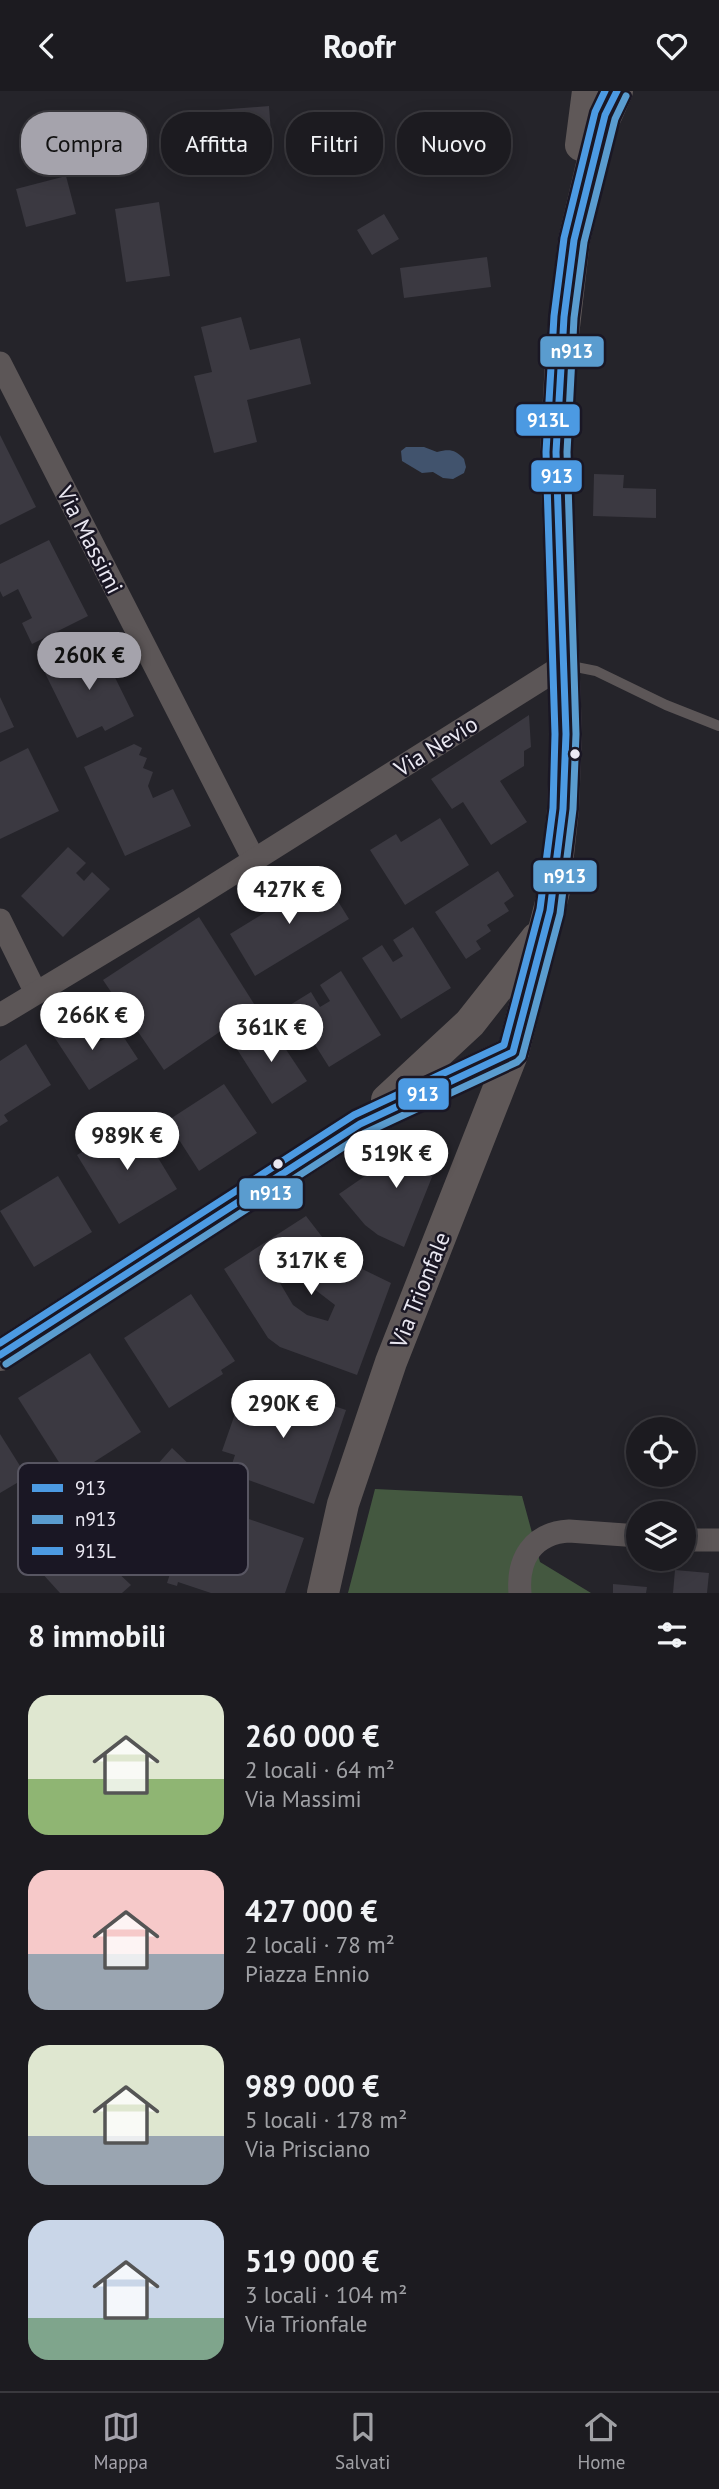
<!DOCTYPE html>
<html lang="it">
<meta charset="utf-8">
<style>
:root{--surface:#1c1b20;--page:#252429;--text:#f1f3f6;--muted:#a0a1a5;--line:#3a393e;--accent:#a5a3ac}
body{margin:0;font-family:"PT Sans",sans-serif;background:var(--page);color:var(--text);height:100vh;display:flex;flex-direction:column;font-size:26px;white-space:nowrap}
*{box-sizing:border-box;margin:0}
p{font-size:23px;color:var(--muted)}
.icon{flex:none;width:38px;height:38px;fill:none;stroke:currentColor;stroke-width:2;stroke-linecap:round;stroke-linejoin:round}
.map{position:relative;height:1502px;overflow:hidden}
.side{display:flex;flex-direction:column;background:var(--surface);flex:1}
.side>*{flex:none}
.top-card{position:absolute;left:21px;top:21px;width:677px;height:63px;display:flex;gap:14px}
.buttons{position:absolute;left:626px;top:1326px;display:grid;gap:14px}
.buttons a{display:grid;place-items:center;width:70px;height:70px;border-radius:50%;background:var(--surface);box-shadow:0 4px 18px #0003,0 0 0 2px var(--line);font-size:35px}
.price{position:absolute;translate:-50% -60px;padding:0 16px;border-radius:24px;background:#fff;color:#222;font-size:23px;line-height:46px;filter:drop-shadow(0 2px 4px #0008)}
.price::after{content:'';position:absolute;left:50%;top:42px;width:21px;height:16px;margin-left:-10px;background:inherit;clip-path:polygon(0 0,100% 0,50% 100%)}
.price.active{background:var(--accent);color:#111}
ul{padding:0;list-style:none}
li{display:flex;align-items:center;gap:21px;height:175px;padding:0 28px}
li span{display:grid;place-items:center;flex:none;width:196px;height:140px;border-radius:21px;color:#555}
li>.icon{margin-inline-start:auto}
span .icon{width:84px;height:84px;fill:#fffc;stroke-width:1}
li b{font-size:30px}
h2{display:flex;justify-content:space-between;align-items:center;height:84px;padding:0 28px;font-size:30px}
.tag{padding:0 24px;border-radius:28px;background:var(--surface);box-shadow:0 4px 18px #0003,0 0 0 2px var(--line);font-size:24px;line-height:63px}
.tag.active{background:var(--accent);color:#111}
header{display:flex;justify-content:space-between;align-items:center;height:91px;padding:0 28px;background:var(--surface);font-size:32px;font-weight:700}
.menu{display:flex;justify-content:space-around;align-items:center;height:98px;border-top:2px solid var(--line);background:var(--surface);font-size:19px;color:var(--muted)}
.menu a{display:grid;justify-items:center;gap:4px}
.menu .active{color:var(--accent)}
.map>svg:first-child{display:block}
</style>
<header><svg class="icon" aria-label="back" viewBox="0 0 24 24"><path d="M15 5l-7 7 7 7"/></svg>Roofr<svg class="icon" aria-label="heart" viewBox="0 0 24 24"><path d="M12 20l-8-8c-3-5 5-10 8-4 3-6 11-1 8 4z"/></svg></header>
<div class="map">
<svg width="719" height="1502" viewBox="0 0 719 1502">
<rect width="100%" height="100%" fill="#25242a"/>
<path fill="#445840" d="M 375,1398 L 522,1405 L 540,1471 L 591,1502 L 348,1502 Z"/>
<path fill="#41536d" d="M 406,356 L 424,356 L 437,361 C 449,358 455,358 464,368 L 466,376 L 464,382 L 453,388 L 443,387 L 433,381 L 422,382 L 402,370 L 401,360 Z"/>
<g fill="#3b3941" fill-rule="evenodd">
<path d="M 269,15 L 272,56 L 184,62 L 182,39 L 205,37 L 204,20 Z"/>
<path d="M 66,85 L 76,123 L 26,136 L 16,98 Z"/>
<path d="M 159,111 L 170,185 L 126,191 L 115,118 Z"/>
<path d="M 384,123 L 399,148 L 372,164 L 357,139 Z"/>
<path d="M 487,166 L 491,196 L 404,207 L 400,177 Z"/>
<path d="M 241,226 L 250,259 L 300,247 L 311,293 L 247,309 L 257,351 L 214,362 L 194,285 L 212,281 L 201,236 Z"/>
<path d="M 0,344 L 36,416 L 0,434 Z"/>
<path d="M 594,383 L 624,384 L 623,397 L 656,398 L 656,427 L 593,425 Z"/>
<path d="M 49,449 L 88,525 L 32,553 L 22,532 L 32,527 L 18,498 L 3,506 L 0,500 L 0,473 Z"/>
<path d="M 98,552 L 134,625 L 105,640 L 102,635 L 77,647 L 45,582 L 70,570 L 69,566 Z"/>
<path d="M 0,606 L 14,636 L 0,642 Z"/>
<path d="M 529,624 L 531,656 L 524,660 L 524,675 L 500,690 L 527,731 L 491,754 L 463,711 L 452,718 L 431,688 Z"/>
<path d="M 134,653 L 142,657 L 139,664 L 147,667 L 143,677 L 153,681 L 148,695 L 153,707 L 173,698 L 191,735 L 125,765 L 84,676 Z"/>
<path d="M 28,657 L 59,720 L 0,748 L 0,671 Z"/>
<path d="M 440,727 L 469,774 L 405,814 L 370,759 L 396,743 L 401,751 Z"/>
<path d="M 68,756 L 86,772 L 76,782 L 84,790 L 92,781 L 110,798 L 63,846 L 21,805 Z"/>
<path d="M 498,780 L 514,805 L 504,812 L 509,820 L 487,834 L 491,840 L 476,850 L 481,858 L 466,868 L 435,821 Z"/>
<path d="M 323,786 L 349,828 L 255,885 L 230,843 Z"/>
<path d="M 199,826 L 256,916 L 164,979 L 103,889 Z"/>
<path d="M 413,836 L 451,897 L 401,928 L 362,867 L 382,854 L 393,871 L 403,865 L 393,849 Z"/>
<path d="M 341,880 L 381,944 L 329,976 L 290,914 L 311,901 L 320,916 L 330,910 L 320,894 Z"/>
<path d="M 74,922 L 94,954 L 119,939 L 138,968 L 89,999 L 49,938 Z"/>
<path d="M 269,933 L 307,990 L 272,1013 L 235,955 Z"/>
<path d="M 26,953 L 51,994 L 4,1024 L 8,1030 L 0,1035 L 0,970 Z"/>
<path d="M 224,993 L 257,1042 L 199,1080 L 167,1030 Z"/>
<path d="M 135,1029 L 177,1098 L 119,1133 L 77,1064 Z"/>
<path d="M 426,1043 L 446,1051 L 404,1156 L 378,1144 L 365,1134 L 339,1103 Z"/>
<path d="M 58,1085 L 92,1141 L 34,1176 L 0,1120 Z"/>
<path d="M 306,1125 L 330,1156 L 354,1174 L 391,1192 L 357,1284 L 280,1256 L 268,1247 L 224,1178 ZM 296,1184 L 335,1214 L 328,1230 L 307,1224 L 293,1214 L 280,1192 Z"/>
<path d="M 191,1203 L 235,1270 L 221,1279 L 223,1283 L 169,1317 L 124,1247 Z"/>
<path d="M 90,1262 L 141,1341 L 69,1387 L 18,1307 Z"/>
<path d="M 256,1289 L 346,1319 L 314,1413 L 229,1382 L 235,1364 L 222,1360 L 242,1303 L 250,1306 Z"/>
<path d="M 0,1343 L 27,1386 L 0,1402 Z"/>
<path d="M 172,1357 L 194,1378 L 134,1444 L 95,1408 L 157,1374 Z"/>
<path d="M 208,1414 L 304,1447 L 285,1502 L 211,1502 L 178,1491 L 177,1495 L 167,1492 L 182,1446 L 191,1449 L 200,1421 L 205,1423 Z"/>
<path d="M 59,1426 L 131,1494 L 122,1502 L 60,1502 L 20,1458 Z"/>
<path d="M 675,1479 L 709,1482 L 707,1502 L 673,1502 Z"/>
<path d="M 613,1493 L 647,1496 L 646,1502 L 613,1502 Z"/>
</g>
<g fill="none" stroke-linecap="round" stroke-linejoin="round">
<path stroke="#5c5657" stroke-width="10" d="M 566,574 L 596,580 L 666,614 L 719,635"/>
<g stroke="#5c5657" stroke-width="23">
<path d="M 0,272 L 254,769"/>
<path d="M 0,829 L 36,902"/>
<path d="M 0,924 L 189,810 L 564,574"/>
<path d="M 684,1449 L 719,1449"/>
<path d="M 520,1502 C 517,1468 533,1442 569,1440 L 639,1445"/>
</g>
<g stroke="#5f5858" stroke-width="32">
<path d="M 581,54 L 588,0"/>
<path d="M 387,1009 L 470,932 L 537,847"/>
<path d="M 0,1264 L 360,1033 L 513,961"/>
<path d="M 323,1502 L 343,1413 L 391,1271 L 513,961 L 554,800 L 563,718 L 566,643 L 556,361 L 562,253 L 574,149 L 601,36 L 617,0"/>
</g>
<defs>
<path id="bus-1" d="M 0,1264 L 360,1033 L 513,961 L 550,820 L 563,718 L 566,643 L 556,361 L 564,226 L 574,149 L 605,24 L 617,0"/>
<path id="bus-2" d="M 6,1273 L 365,1042 L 517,971 L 522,966 L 560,823 L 573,718 L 576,643 L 567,361 L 574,227 L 584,151 L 615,28 L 626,5"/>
<path id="bus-3" d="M 0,1252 L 354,1024 L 504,954 L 540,818 L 553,717 L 555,643 L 546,361 L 554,225 L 564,147 L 595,21 L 605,0"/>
</defs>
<use href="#bus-1" stroke="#1a1724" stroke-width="12"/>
<use href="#bus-2" stroke="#1a1724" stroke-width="12"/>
<use href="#bus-3" stroke="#1a1724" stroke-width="12"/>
<use href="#bus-1" stroke="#4c9ae2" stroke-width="7"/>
<use href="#bus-2" stroke="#5a9ccf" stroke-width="7"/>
<use href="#bus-3" stroke="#4c9ae2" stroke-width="7"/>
</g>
<g fill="#eae8f2" stroke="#1a1724" stroke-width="2.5">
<circle cx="575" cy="663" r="6"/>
<circle cx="278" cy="1073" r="6"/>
</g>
<g text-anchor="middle" stroke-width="5" stroke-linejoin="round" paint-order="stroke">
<g font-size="23" fill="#eae8f2" stroke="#1a1724">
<text transform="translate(90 449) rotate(63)" y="8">Via Massimi</text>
<text transform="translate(436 655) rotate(-32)" y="8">Via Nevio</text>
<text transform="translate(420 1199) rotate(-68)" y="8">Via Trionfale</text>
</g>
</g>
<rect x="18" y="1372" width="230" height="112" rx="10" fill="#1a1724" stroke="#585662" stroke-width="2"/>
<rect x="32" y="1393" width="31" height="8" fill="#4c9ae2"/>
<rect x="32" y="1424" width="31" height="9" fill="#5a9ccf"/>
<rect x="32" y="1456" width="31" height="8" fill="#4c9ae2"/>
<g font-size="19" fill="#eae8f2">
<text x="75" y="1404">913</text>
<text x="75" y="1435">n913</text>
<text x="75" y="1467">913L</text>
</g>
<g stroke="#1a1724" stroke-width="2.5">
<rect x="539" y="244" width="66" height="33" rx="7" fill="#5a9ccf"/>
<rect x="515" y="312" width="66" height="34" rx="7" fill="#4c9ae2"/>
<rect x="530" y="368" width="53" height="34" rx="7" fill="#4c9ae2"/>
<rect x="532" y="768" width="66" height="34" rx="7" fill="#5a9ccf"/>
<rect x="397" y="986" width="53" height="34" rx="7" fill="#4c9ae2"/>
<rect x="238" y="1086" width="66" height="33" rx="7" fill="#5a9ccf"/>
</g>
<g font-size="19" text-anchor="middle" font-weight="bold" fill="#fff">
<text x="572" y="267">n913</text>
<text x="548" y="336">913L</text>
<text x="557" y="392">913</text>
<text x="565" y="792">n913</text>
<text x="423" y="1010">913</text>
<text x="271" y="1109">n913</text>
</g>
</svg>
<div class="buttons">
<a><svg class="icon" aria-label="locate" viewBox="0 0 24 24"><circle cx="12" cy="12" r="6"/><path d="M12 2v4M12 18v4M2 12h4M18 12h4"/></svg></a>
<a><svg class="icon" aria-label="layers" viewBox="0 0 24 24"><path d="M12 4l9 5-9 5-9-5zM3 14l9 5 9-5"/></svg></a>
</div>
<b class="price active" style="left:89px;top:601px">260K €</b>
<b class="price" style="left:289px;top:835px">427K €</b>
<b class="price" style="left:92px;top:961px">266K €</b>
<b class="price" style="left:271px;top:973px">361K €</b>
<b class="price" style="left:127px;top:1081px">989K €</b>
<b class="price" style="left:396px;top:1099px">519K €</b>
<b class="price" style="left:311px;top:1206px">317K €</b>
<b class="price" style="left:283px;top:1349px">290K €</b>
<div class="top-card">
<a class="tag active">Compra</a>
<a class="tag">Affitta</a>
<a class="tag">Filtri</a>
<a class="tag">Nuovo</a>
</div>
</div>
<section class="side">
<h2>8 immobili<svg class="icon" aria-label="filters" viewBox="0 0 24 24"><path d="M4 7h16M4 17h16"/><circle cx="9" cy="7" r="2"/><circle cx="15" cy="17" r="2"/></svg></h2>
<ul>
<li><span style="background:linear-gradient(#dfe7d0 60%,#8fb573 0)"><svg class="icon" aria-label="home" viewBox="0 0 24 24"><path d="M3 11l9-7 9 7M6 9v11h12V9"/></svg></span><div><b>260 000 €</b><p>2 locali · 64 m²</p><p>Via Massimi</p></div></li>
<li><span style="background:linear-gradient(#f6c9c9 60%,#9aa5b1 0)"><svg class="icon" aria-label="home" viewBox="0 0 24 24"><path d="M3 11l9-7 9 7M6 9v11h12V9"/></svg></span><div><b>427 000 €</b><p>2 locali · 78 m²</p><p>Piazza Ennio</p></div></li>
<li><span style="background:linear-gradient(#dfe7d0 65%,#9aa5b1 0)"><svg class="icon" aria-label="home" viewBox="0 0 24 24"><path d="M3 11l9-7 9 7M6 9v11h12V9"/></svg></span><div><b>989 000 €</b><p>5 locali · 178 m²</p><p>Via Prisciano</p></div></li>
<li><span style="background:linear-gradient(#c9d6e8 70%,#7fa58c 0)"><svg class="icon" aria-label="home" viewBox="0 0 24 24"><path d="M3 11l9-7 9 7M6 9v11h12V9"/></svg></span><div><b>519 000 €</b><p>3 locali · 104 m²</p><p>Via Trionfale</p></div></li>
</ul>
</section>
<nav class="menu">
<a class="active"><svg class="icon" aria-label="map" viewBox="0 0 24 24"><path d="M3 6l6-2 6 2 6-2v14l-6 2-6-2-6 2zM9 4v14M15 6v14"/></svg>Mappa</a>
<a><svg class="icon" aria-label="saved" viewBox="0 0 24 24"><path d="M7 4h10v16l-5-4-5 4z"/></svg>Salvati</a>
<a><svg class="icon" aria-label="home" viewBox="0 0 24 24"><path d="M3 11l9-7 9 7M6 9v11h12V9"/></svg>Home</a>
</nav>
